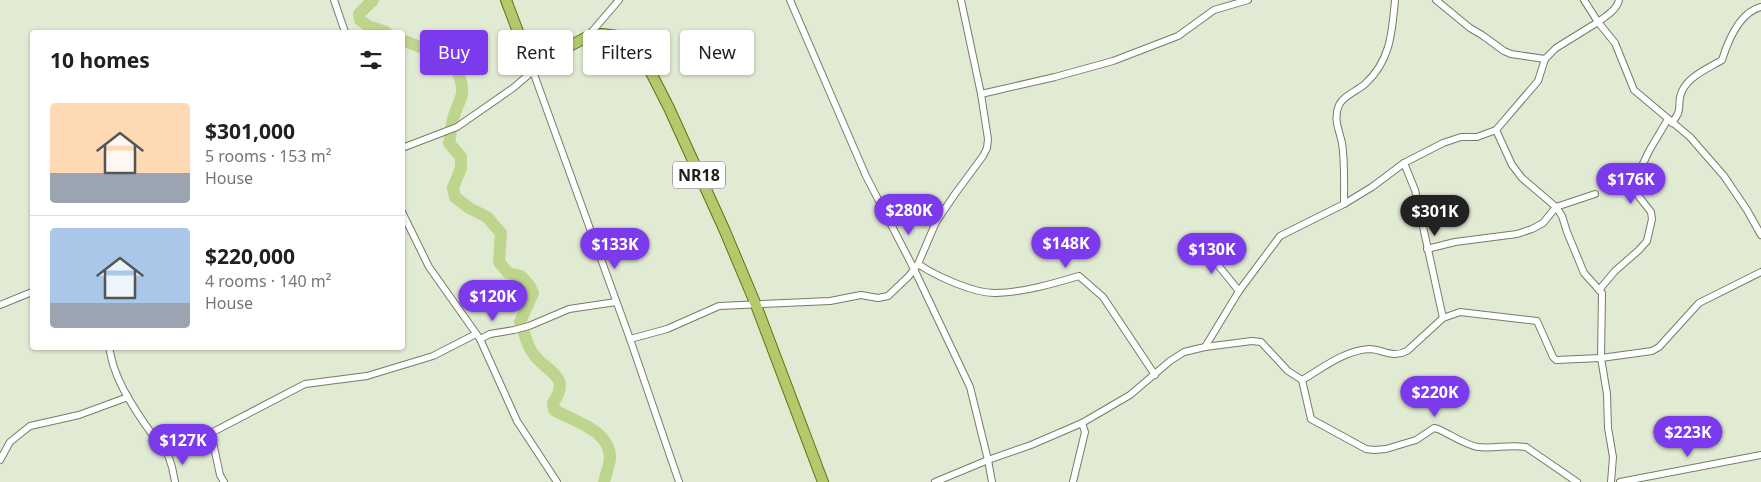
<!DOCTYPE html>
<meta charset="utf-8">
<style>
:root{--surface:#fff;--page:#f2f2f2;--text:#202124;--muted:#757577;--line:#e0e0e0;--accent:#7c3aed}
body{margin:0;font-family:"Noto Sans",sans-serif;background:var(--page);color:var(--text);height:100vh;display:flex;flex-direction:column;font-size:19px;white-space:nowrap}
*{box-sizing:border-box;margin:0}
p{font-size:16px;color:var(--muted)}
.icon{flex:none;width:28px;height:28px;fill:none;stroke:currentColor;stroke-width:2;stroke-linecap:round;stroke-linejoin:round}
.map{position:relative;flex:1;overflow:hidden}
.details{position:absolute;left:30px;top:30px;width:375px;height:320px;display:flex;flex-direction:column;background:var(--surface);border-radius:5px;box-shadow:0 1px 4px #0004}
.details>*{flex:none}
.banner{position:absolute;left:420px;top:30px;width:475px;height:45px;display:flex;gap:10px}
.price{position:absolute;translate:-50% -42px;padding:0 11px;border-radius:18px;background:var(--accent);color:#fff;font-size:16px;line-height:32px;filter:drop-shadow(0 1px 2px #0008)}
.price::after{content:'';position:absolute;left:50%;top:30px;width:15px;height:11px;margin-left:-8px;background:inherit;clip-path:polygon(0 0,100% 0,50% 100%)}
.price.current{background:#222;color:#fff}
ul{padding:0;list-style:none}
li{display:flex;align-items:center;gap:15px;height:125px;padding:0 20px}
li+li{border-top:1px solid var(--line)}
li span{display:grid;place-items:center;flex:none;width:140px;height:100px;border-radius:5px;color:#555}
li>.icon{margin-inline-start:auto}
span .icon{width:60px;height:60px;fill:#fffc;stroke-width:1}
li b{font-size:21px}
h2{display:flex;justify-content:space-between;align-items:center;height:60px;padding:0 20px;font-size:21px}
.tag{padding:0 18px;border-radius:5px;background:var(--surface);box-shadow:0 1px 4px #0004;font-size:18px;line-height:45px}
.tag.current{background:var(--accent);color:#fff}
.map>svg:first-child{display:block}
</style>
<div class="map">
<svg width="1761" height="482" viewBox="0 0 1761 482">
<rect width="100%" height="100%" fill="#e1ead2"/>
<g fill="none" stroke-linecap="round" stroke-linejoin="round">
<g stroke="#bdd58c" stroke-width="12">
<path d="M 373,0 L 359,14 L 360,20 L 368,26 L 386,32"/>
<path d="M 402,40 C 427,50 464,60 462,93 C 461,101 456,108 454,116 C 451,124 451,134 449,143 L 461,157 L 461,168 L 453,188 L 455,197 L 469,208 L 487,217 L 501,233 L 499,262 L 508,273 L 521,276 L 529,285 L 533,293 L 520,322 C 524,331 526,343 532,352 C 544,372 573,374 553,403 L 554,410 C 573,421 611,430 610,459 C 609,466 606,475 604,482"/>
</g>
<defs>
<g id="street">
<path d="M 334,0 L 345,32"/>
<path d="M 790,0 L 866,176 L 914,269 L 970,387 L 988,460 L 992,482"/>
<path d="M 1436,0 L 1470,28 L 1482,35 L 1504,51 L 1511,54 L 1545,59"/>
<path d="M 1619,0 C 1617,10 1606,16 1598,22 L 1615,43 L 1634,90 L 1690,137 L 1724,176 L 1747,210 L 1761,235"/>
<path d="M 589,35 L 619,0"/>
<path d="M 531,66 L 630,339 L 679,482"/>
<path d="M 981,94 L 1055,77 L 1113,61 L 1178,36 L 1214,10 L 1248,0"/>
<path d="M 1672,123 C 1682,109 1678,111 1680,97 C 1684,78 1707,69 1722,60 C 1728,41 1740,12 1761,7"/>
<path d="M 1496,130 L 1512,165 L 1522,178 L 1556,207 L 1562,216 L 1567,232 L 1584,273 L 1602,293 L 1601,358 L 1607,394 L 1608,428 L 1613,457 L 1611,482"/>
<path d="M 402,148 L 457,127 L 513,88 L 533,71"/>
<path d="M 1404,163 L 1415,190 L 1443,318"/>
<path d="M 1344,204 C 1344,184 1345,162 1342,143 C 1339,129 1333,119 1339,105 C 1343,96 1357,91 1365,84 C 1391,60 1392,32 1395,0"/>
<path d="M 402,212 L 429,267 L 480,339 L 517,421 L 557,482"/>
<path d="M 1427,249 L 1455,242 L 1517,234 L 1532,229 L 1543,223 L 1556,207 L 1595,194"/>
<path d="M 1185,253 L 1192,250 L 1200,250 L 1209,254 L 1239,291"/>
<path d="M 918,264 C 936,276 975,294 996,293 C 1025,292 1052,284 1079,276 L 1103,297 L 1155,375"/>
<path d="M 1599,290 L 1615,271 L 1639,250 L 1647,241 L 1652,219 L 1651,212 L 1633,189 L 1633,185 L 1649,151 L 1668,119"/>
<path d="M 0,305 L 32,292"/>
<path d="M 480,339 L 490,334 L 514,330 L 529,326 L 569,309 L 616,302"/>
<path d="M 630,339 L 667,329 L 719,306 L 830,301 L 861,295 L 878,298 L 888,296 L 909,276 L 918,264 L 936,222 L 955,194 L 983,156 L 987,148 L 988,139 L 981,94 L 961,0"/>
<path d="M 1205,347 L 1252,341 L 1261,342 L 1288,371 L 1302,380 L 1311,419 L 1366,449 L 1374,450 L 1386,449 L 1416,440 L 1434,428 L 1438,429 C 1450,434 1465,445 1478,447 C 1494,449 1510,444 1526,447 L 1577,482"/>
<path d="M 109,348 C 111,355 112,363 115,370 C 123,394 150,434 167,452 L 211,433 L 305,384 L 367,376 L 433,356 L 476,334"/>
<path d="M 1302,380 C 1323,368 1343,351 1369,349 C 1383,349 1391,359 1407,351 L 1443,318 L 1460,312 L 1537,321 L 1553,357 L 1556,360 L 1601,358 L 1652,351 L 1659,347 L 1699,303 L 1761,272"/>
<path d="M 211,433 L 220,475 L 224,482"/>
<path d="M 167,452 L 172,467 L 175,482"/>
<path d="M 0,460 L 10,442 L 30,426 L 79,415 L 128,397"/>
<path d="M 935,482 L 988,460 L 1031,445 L 1082,423 L 1130,395 L 1170,361 L 1184,352 L 1205,347 L 1239,291 L 1280,236 L 1344,204 L 1372,187 L 1404,163 L 1443,143 L 1461,137 L 1477,137 L 1496,130 L 1538,81 L 1545,59 L 1556,48 L 1598,22 L 1584,0"/>
<path d="M 1073,482 L 1085,432 L 1082,423"/>
<path d="M 1620,482 L 1761,455"/>
</g>
<path id="primary" d="M 506,0 L 531,66 L 589,36 L 602,34 L 625,37 L 639,49 L 669,108 L 724,229 L 756,305 L 823,482"/>
</defs>
<use href="#street" stroke="#757d67" stroke-width="8"/>
<use href="#primary" stroke="#5e760f" stroke-width="12"/>
<use href="#street" stroke="#fff" stroke-width="6"/>
<use href="#primary" stroke="#b4c86c" stroke-width="10"/>
</g>
<g text-anchor="middle" stroke-width="5" stroke-linejoin="round" paint-order="stroke">
<rect fill="#fff" stroke="#60635d" stroke-width="1" x="673" y="161.5" width="52" height="27" rx="4"/>
<g font-size="16" font-weight="bold" fill="#1c2017">
<text x="699" y="181">NR18</text>
</g>
</g>
</svg>
<b class="price" style="left:1631px;top:205px">$176K</b>
<b class="price" style="left:909px;top:236px">$280K</b>
<b class="price current" style="left:1435px;top:237px">$301K</b>
<b class="price" style="left:1066px;top:269px">$148K</b>
<b class="price" style="left:615px;top:270px">$133K</b>
<b class="price" style="left:1212px;top:275px">$130K</b>
<b class="price" style="left:493px;top:322px">$120K</b>
<b class="price" style="left:1435px;top:418px">$220K</b>
<b class="price" style="left:1688px;top:458px">$223K</b>
<b class="price" style="left:183px;top:466px">$127K</b>
<div class="banner">
<a class="tag current">Buy</a>
<a class="tag">Rent</a>
<a class="tag">Filters</a>
<a class="tag">New</a>
</div>
<section class="details">
<h2>10 homes<svg class="icon" aria-label="filters" viewBox="0 0 24 24"><path d="M4 7h16M4 17h16"/><circle cx="9" cy="7" r="2"/><circle cx="15" cy="17" r="2"/></svg></h2>
<ul>
<li><span style="background:linear-gradient(#ffd9b3 70%,#9aa5b1 0)"><svg class="icon" aria-label="home" viewBox="0 0 24 24"><path d="M3 11l9-7 9 7M6 9v11h12V9"/></svg></span><div><b>$301,000</b><p>5 rooms · 153 m²</p><p>House</p></div></li>
<li><span style="background:linear-gradient(#a9c7e8 75%,#9aa5b1 0)"><svg class="icon" aria-label="home" viewBox="0 0 24 24"><path d="M3 11l9-7 9 7M6 9v11h12V9"/></svg></span><div><b>$220,000</b><p>4 rooms · 140 m²</p><p>House</p></div></li>
</ul>
</section>
</div>
